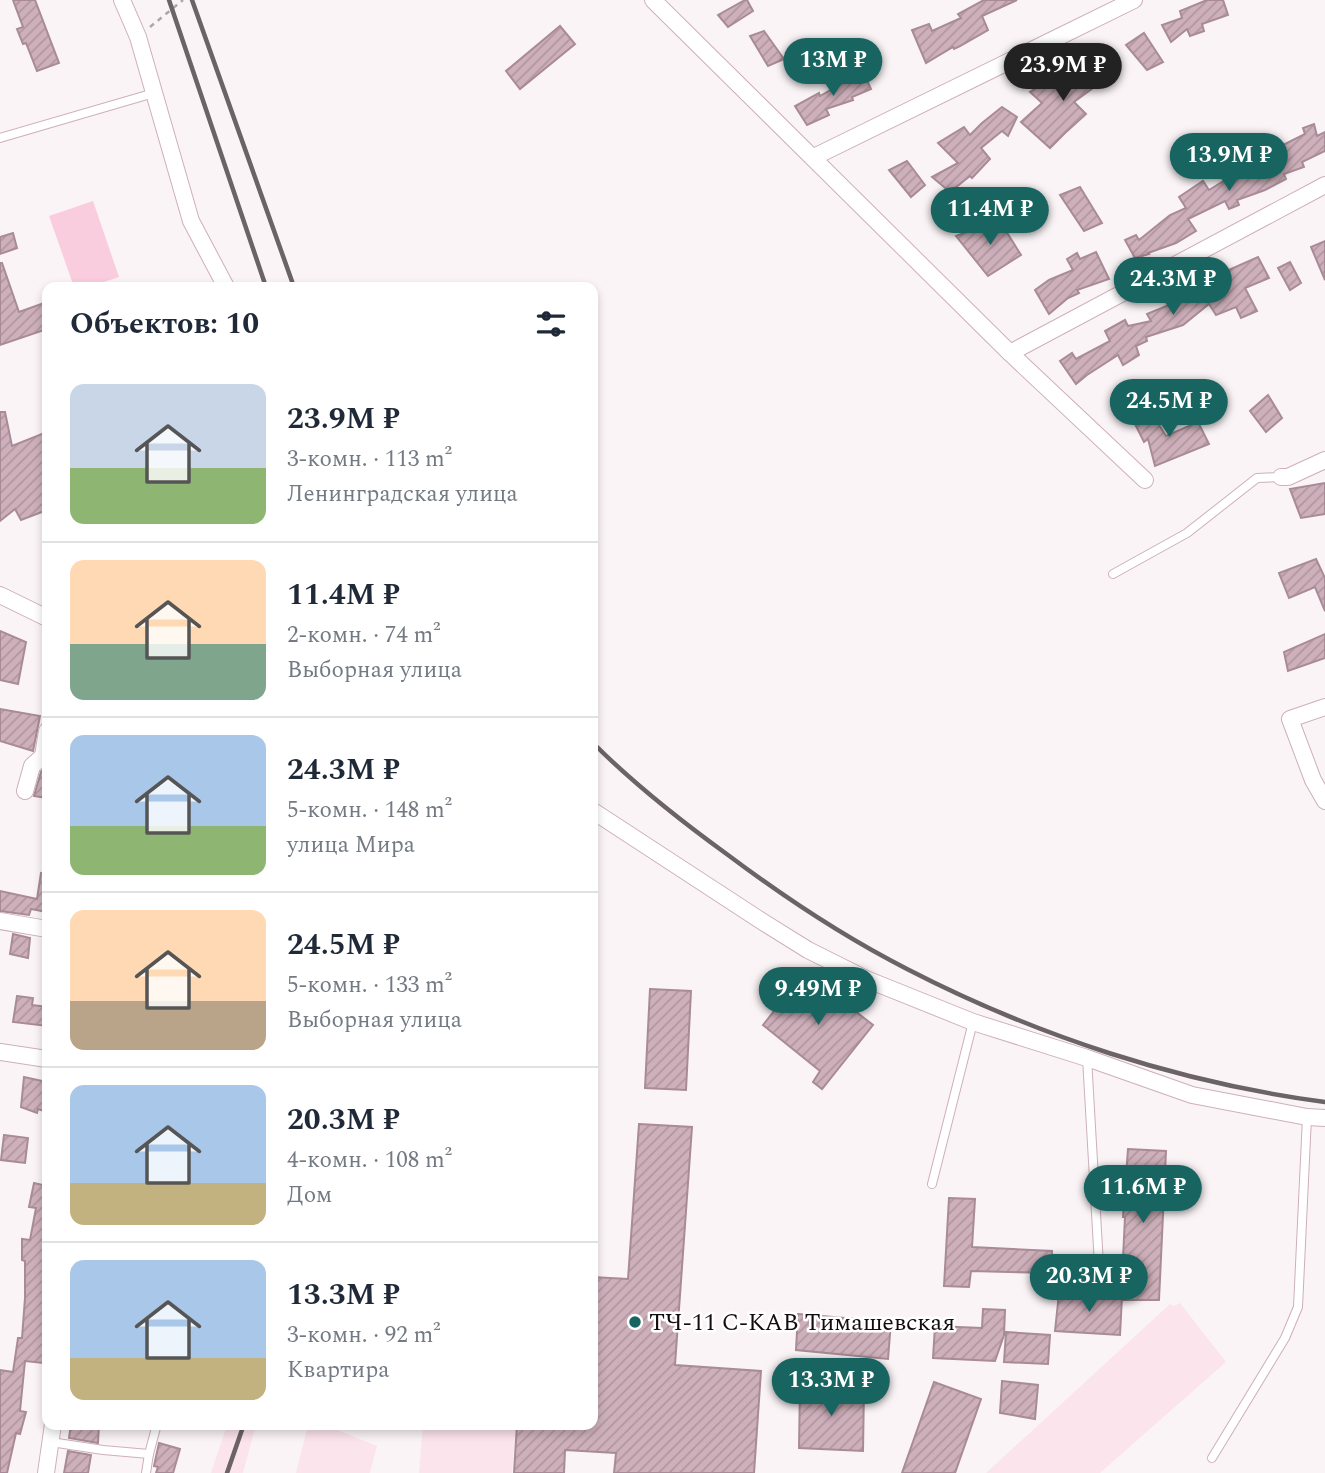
<!DOCTYPE html>
<html lang="ru">
<meta charset="utf-8">
<style>
:root{--surface:#fff;--page:#f2f2f3;--text:#1f2937;--muted:#747a83;--line:#e0e1e3;--accent:#176460}
body{margin:0;font-family:Spectral,serif;background:var(--page);color:var(--text);height:100vh;display:flex;flex-direction:column;font-size:26px;white-space:nowrap}
*{box-sizing:border-box;margin:0}
p{font-size:23px;color:var(--muted)}
.icon{flex:none;width:38px;height:38px;fill:none;stroke:currentColor;stroke-width:2;stroke-linecap:round;stroke-linejoin:round}
.map{position:relative;flex:1;overflow:hidden}
.drawer{position:absolute;left:42px;top:282px;width:556px;height:1148px;display:flex;flex-direction:column;background:var(--surface);border-radius:14px;box-shadow:0 4px 10px #0003}
.drawer>*{flex:none}
.price{position:absolute;translate:-50% -60px;padding:0 16px;border-radius:24px;background:var(--accent);color:#fff;font-size:23px;line-height:46px;filter:drop-shadow(0 2px 4px #0008)}
.price::after{content:'';position:absolute;left:50%;top:42px;width:21px;height:16px;margin-left:-10px;background:inherit;clip-path:polygon(0 0,100% 0,50% 100%)}
.price.active{background:#222;color:#fff}
ul{padding:0;list-style:none}
li{display:flex;align-items:center;gap:21px;height:175px;padding:0 28px}
li+li{border-top:2px solid var(--line)}
li span{display:grid;place-items:center;flex:none;width:196px;height:140px;border-radius:14px;color:#555}
li>.icon{margin-inline-start:auto}
span .icon{width:84px;height:84px;fill:#fffc;stroke-width:1}
li b{font-size:30px}
h2{display:flex;justify-content:space-between;align-items:center;height:84px;padding:0 28px;font-size:30px}
.map>svg:first-child{display:block}
</style>
<div class="map">
<svg width="1325" height="1473" viewBox="0 0 1325 1473">
<defs>
<pattern id="building-hatch" width="6" height="6" patternUnits="userSpaceOnUse" patternTransform="scale(1.75)"><rect width="6" height="6" fill="#ceb0bb"/><path d="M-1 1l2-2M0 6l6-6M5 7l2-2" fill="none" stroke="#b096a0"/></pattern>
</defs>
<rect width="100%" height="100%" fill="#fbf4f7"/>
<g fill="#fce4ed">
<path d="M 1180,1303 L 1226,1362 L 1100,1473 L 986,1473 L 1170,1304 L 1174,1306 Z"/>
<path d="M 227,1425 L 256,1425 L 243,1473 L 211,1473 Z"/>
<path d="M 308,1425 L 325,1425 L 377,1446 L 370,1473 L 296,1473 Z"/>
<path d="M 423,1425 L 516,1425 L 512,1473 L 419,1473 Z"/>
</g>
<path fill="#facdde" d="M 93,201 L 119,277 L 89,287 L 74,287 L 49,216 Z"/>
<g fill="url(#building-hatch)" stroke="#a88b96" stroke-width="2">
<path d="M 13,0 L 35,0 L 59,63 L 37,71 L 26,43 L 23,44 L 17,29 L 23,27 Z"/>
<path d="M 745,0 L 747,0 L 753,11 L 728,27 L 718,15 Z"/>
<path d="M 984,0 L 1017,0 L 982,16 L 988,30 L 960,46 L 954,49 L 953,47 L 926,63 L 912,30 L 929,24 L 932,31 L 961,18 L 958,14 Z"/>
<path d="M 1207,0 L 1223,0 L 1228,15 L 1202,24 L 1204,31 L 1190,36 L 1187,29 L 1171,42 L 1162,25 L 1182,18 L 1180,11 Z"/>
<path d="M 560,26 L 575,44 L 520,89 L 506,71 Z"/>
<path d="M 764,31 L 784,59 L 768,66 L 750,36 Z"/>
<path d="M 1144,33 L 1163,62 L 1147,70 L 1126,45 Z"/>
<path d="M 1096,58 L 1112,74 L 1074,102 L 1086,114 L 1065,133 L 1050,148 L 1021,122 L 1042,103 L 1030,92 L 1052,78 L 1059,86 L 1076,70 L 1079,74 Z"/>
<path d="M 862,70 L 871,89 L 852,97 L 853,100 L 826,109 L 829,115 L 807,125 L 795,106 L 819,93 L 820,96 L 846,81 L 845,79 Z"/>
<path d="M 1002,107 L 1017,117 L 1008,136 L 1002,131 L 981,148 L 990,159 L 972,178 L 970,176 L 950,192 L 932,177 L 958,163 L 938,143 L 964,127 L 970,135 L 982,123 Z"/>
<path d="M 1314,124 L 1317,136 L 1325,132 L 1325,151 L 1302,162 L 1304,167 L 1284,174 L 1286,179 L 1265,190 L 1237,200 L 1239,205 L 1229,209 L 1225,201 L 1188,219 L 1196,231 L 1176,243 L 1148,253 L 1149,254 L 1135,258 L 1125,240 L 1136,235 L 1139,240 L 1170,215 L 1186,208 L 1179,197 L 1203,181 L 1209,190 L 1227,179 L 1229,183 L 1263,166 L 1262,164 L 1280,155 L 1277,148 L 1305,134 L 1303,128 Z"/>
<path d="M 907,161 L 925,185 L 911,197 L 889,170 Z"/>
<path d="M 1080,187 L 1102,223 L 1084,231 L 1060,195 Z"/>
<path d="M 999,220 L 1021,255 L 988,276 L 956,236 Z"/>
<path d="M 13,233 L 17,248 L 0,254 L 0,237 Z"/>
<path d="M 1325,241 L 1325,280 L 1311,247 Z"/>
<path d="M 1096,252 L 1109,279 L 1077,290 L 1079,293 L 1068,298 L 1049,314 L 1035,290 L 1049,280 L 1073,270 L 1067,259 L 1077,253 L 1080,259 Z"/>
<path d="M 1258,257 L 1269,278 L 1245,288 L 1257,311 L 1241,318 L 1236,307 L 1216,315 L 1209,304 L 1183,325 L 1146,337 L 1147,341 L 1136,346 L 1139,355 L 1123,365 L 1118,355 L 1087,375 L 1076,384 L 1060,361 L 1072,353 L 1076,359 L 1110,341 L 1105,331 L 1125,320 L 1128,326 L 1151,321 L 1147,314 L 1169,305 L 1167,303 L 1189,291 L 1190,292 L 1213,277 Z"/>
<path d="M 1290,262 L 1301,283 L 1290,290 L 1278,268 Z"/>
<path d="M 0,263 L 2,263 L 19,312 L 47,302 L 47,329 L 0,345 Z"/>
<path d="M 1268,395 L 1282,418 L 1266,432 L 1250,411 Z"/>
<path d="M 1149,409 L 1166,436 L 1198,422 L 1209,444 L 1155,466 L 1148,439 L 1144,442 L 1133,420 Z"/>
<path d="M 0,412 L 5,412 L 12,446 L 47,432 L 47,510 L 21,520 L 15,509 L 0,521 Z"/>
<path d="M 1325,483 L 1325,514 L 1301,518 L 1290,489 Z"/>
<path d="M 1316,559 L 1325,578 L 1325,611 L 1315,587 L 1289,598 L 1279,573 Z"/>
<path d="M 0,631 L 26,642 L 18,684 L 0,680 Z"/>
<path d="M 1325,634 L 1325,658 L 1288,671 L 1284,652 Z"/>
<path d="M 0,709 L 40,716 L 33,751 L 0,741 Z"/>
<path d="M 47,766 L 47,798 L 34,796 L 41,772 Z"/>
<path d="M 41,873 L 47,874 L 47,912 L 31,909 L 29,915 L 0,911 L 0,891 L 37,899 Z"/>
<path d="M 13,934 L 30,938 L 28,958 L 10,954 Z"/>
<path d="M 805,972 L 873,1025 L 822,1089 L 813,1082 L 820,1071 L 763,1025 Z"/>
<path d="M 650,989 L 691,991 L 686,1090 L 645,1088 Z"/>
<path d="M 17,996 L 33,998 L 32,1005 L 47,1007 L 47,1026 L 13,1022 Z"/>
<path d="M 24,1077 L 47,1082 L 47,1112 L 38,1109 L 37,1113 L 21,1107 Z"/>
<path d="M 639,1124 L 692,1127 L 675,1365 L 761,1371 L 754,1473 L 614,1473 L 616,1453 L 565,1450 L 564,1473 L 514,1473 L 517,1424 L 593,1424 L 593,1277 L 628,1279 Z"/>
<path d="M 4,1135 L 28,1138 L 25,1163 L 1,1160 Z"/>
<path d="M 1128,1149 L 1166,1151 L 1159,1300 L 1121,1300 L 1125,1217 L 1123,1217 Z"/>
<path d="M 34,1183 L 47,1186 L 47,1329 L 43,1363 L 25,1361 L 20,1411 L 26,1412 L 20,1434 L 16,1433 L 7,1473 L 0,1473 L 0,1370 L 13,1372 L 18,1338 L 22,1338 L 25,1298 L 25,1261 L 22,1260 L 22,1239 L 30,1240 L 36,1208 L 29,1207 Z"/>
<path d="M 949,1198 L 975,1199 L 972,1247 L 1052,1251 L 1051,1273 L 971,1271 L 969,1287 L 944,1286 Z"/>
<path d="M 1059,1293 L 1122,1297 L 1120,1335 L 1055,1331 Z"/>
<path d="M 983,1309 L 1005,1310 L 1004,1335 L 995,1361 L 933,1358 L 935,1326 L 982,1328 Z"/>
<path d="M 798,1314 L 891,1322 L 888,1359 L 796,1350 Z"/>
<path d="M 1006,1332 L 1050,1335 L 1048,1364 L 1004,1362 Z"/>
<path d="M 1002,1381 L 1038,1385 L 1035,1419 L 1000,1413 Z"/>
<path d="M 934,1382 L 981,1399 L 955,1473 L 902,1473 Z"/>
<path d="M 800,1385 L 864,1388 L 863,1451 L 799,1448 Z"/>
<path d="M 71,1424 L 99,1424 L 98,1443 L 69,1438 Z"/>
<path d="M 159,1443 L 180,1449 L 173,1473 L 156,1473 L 158,1467 L 154,1466 Z"/>
<path d="M 68,1451 L 91,1455 L 88,1473 L 64,1473 Z"/>
</g>
<g fill="none" stroke-linecap="round" stroke-linejoin="round">
<defs>
<g id="lane">
<path d="M 0,138 L 154,93"/>
<path d="M 1113,574 L 1187,533 L 1257,478 L 1281,477"/>
<path d="M 1087,1058 L 1099,1265"/>
<path d="M 932,1184 L 973,1022"/>
<path d="M 51,1442 L 103,1450 L 149,1454"/>
<path d="M 1212,1458 L 1285,1338 L 1298,1307 L 1307,1117"/>
<path d="M 146,1473 L 149,1454 L 157,1424"/>
</g>
<g id="street">
<path d="M 122,0 L 138,37 L 191,221 L 226,287"/>
<path d="M 653,0 L 1010,353 L 1145,480"/>
<path d="M 814,157 L 1134,0"/>
<path d="M 1010,353 L 1325,185"/>
<path d="M 1281,477 L 1288,477 L 1325,460"/>
<path d="M 0,595 L 47,618"/>
<path d="M 1325,707 L 1290,719 L 1313,780 L 1325,801"/>
<path d="M 25,791 L 32,766 L 43,756 L 47,731"/>
<path d="M 593,811 L 763,922 L 808,950 L 866,979 L 973,1022 L 1087,1058 L 1192,1095 L 1307,1117 L 1325,1118"/>
<path d="M 0,921 L 47,929"/>
<path d="M 0,1052 L 47,1059"/>
<path d="M 46,1473 L 53,1424"/>
</g>
</defs>
<use href="#lane" stroke="#ceafbb" stroke-width="10"/>
<use href="#street" stroke="#ceafbb" stroke-width="18"/>
<path stroke="#aea6a9" stroke-width="2.5" stroke-dasharray="5 5" stroke-linecap="butt" d="M 150,27 L 183,0"/>
<use href="#lane" stroke="#fff" stroke-width="8"/>
<use href="#street" stroke="#fff" stroke-width="16"/>
<g stroke="#6b6366" stroke-width="4.5">
<path d="M 169,0 L 266,287"/>
<path d="M 192,0 L 294,287"/>
<path d="M 593,743 C 634,784 681,821 728,855 C 784,897 844,937 907,969 C 1037,1036 1180,1083 1325,1102"/>
<path d="M 227,1473 L 244,1424"/>
</g>
</g>
<circle fill="#176460" stroke="#fff" stroke-width="2.5" cx="635" cy="1322" r="7"/>
<g text-anchor="middle" stroke-width="5" stroke-linejoin="round" paint-order="stroke">
<g font-size="24" fill="#150b0f" stroke="#fff" text-anchor="start">
<text x="649" y="1330">ТЧ-11 С-КАВ Тимашевская</text>
</g>
</g>
</svg>
<b class="price" style="left:833px;top:98px">13M ₽</b>
<b class="price active" style="left:1063px;top:103px">23.9M ₽</b>
<b class="price" style="left:1229px;top:193px">13.9M ₽</b>
<b class="price" style="left:990px;top:247px">11.4M ₽</b>
<b class="price" style="left:1173px;top:317px">24.3M ₽</b>
<b class="price" style="left:1169px;top:439px">24.5M ₽</b>
<b class="price" style="left:818px;top:1027px">9.49M ₽</b>
<b class="price" style="left:1143px;top:1225px">11.6M ₽</b>
<b class="price" style="left:1089px;top:1314px">20.3M ₽</b>
<b class="price" style="left:831px;top:1418px">13.3M ₽</b>
<section class="drawer">
<h2>Объектов: 10<svg class="icon" aria-label="filters" viewBox="0 0 24 24"><path d="M4 7h16M4 17h16"/><circle cx="9" cy="7" r="2"/><circle cx="15" cy="17" r="2"/></svg></h2>
<ul>
<li><span style="background:linear-gradient(#c9d6e8 60%,#8fb573 0)"><svg class="icon" aria-label="home" viewBox="0 0 24 24"><path d="M3 11l9-7 9 7M6 9v11h12V9"/></svg></span><div><b>23.9M ₽</b><p>3-комн. · 113 m²</p><p>Ленинградская улица</p></div></li>
<li><span style="background:linear-gradient(#ffd9b3 60%,#7fa58c 0)"><svg class="icon" aria-label="home" viewBox="0 0 24 24"><path d="M3 11l9-7 9 7M6 9v11h12V9"/></svg></span><div><b>11.4M ₽</b><p>2-комн. · 74 m²</p><p>Выборная улица</p></div></li>
<li><span style="background:linear-gradient(#a9c7e8 65%,#8fb573 0)"><svg class="icon" aria-label="home" viewBox="0 0 24 24"><path d="M3 11l9-7 9 7M6 9v11h12V9"/></svg></span><div><b>24.3M ₽</b><p>5-комн. · 148 m²</p><p>улица Мира</p></div></li>
<li><span style="background:linear-gradient(#ffd9b3 65%,#b9a48a 0)"><svg class="icon" aria-label="home" viewBox="0 0 24 24"><path d="M3 11l9-7 9 7M6 9v11h12V9"/></svg></span><div><b>24.5M ₽</b><p>5-комн. · 133 m²</p><p>Выборная улица</p></div></li>
<li><span style="background:linear-gradient(#a9c7e8 70%,#c2b280 0)"><svg class="icon" aria-label="home" viewBox="0 0 24 24"><path d="M3 11l9-7 9 7M6 9v11h12V9"/></svg></span><div><b>20.3M ₽</b><p>4-комн. · 108 m²</p><p>Дом</p></div></li>
<li><span style="background:linear-gradient(#a9c7e8 70%,#c2b280 0)"><svg class="icon" aria-label="home" viewBox="0 0 24 24"><path d="M3 11l9-7 9 7M6 9v11h12V9"/></svg></span><div><b>13.3M ₽</b><p>3-комн. · 92 m²</p><p>Квартира</p></div></li>
</ul>
</section>
</div>
